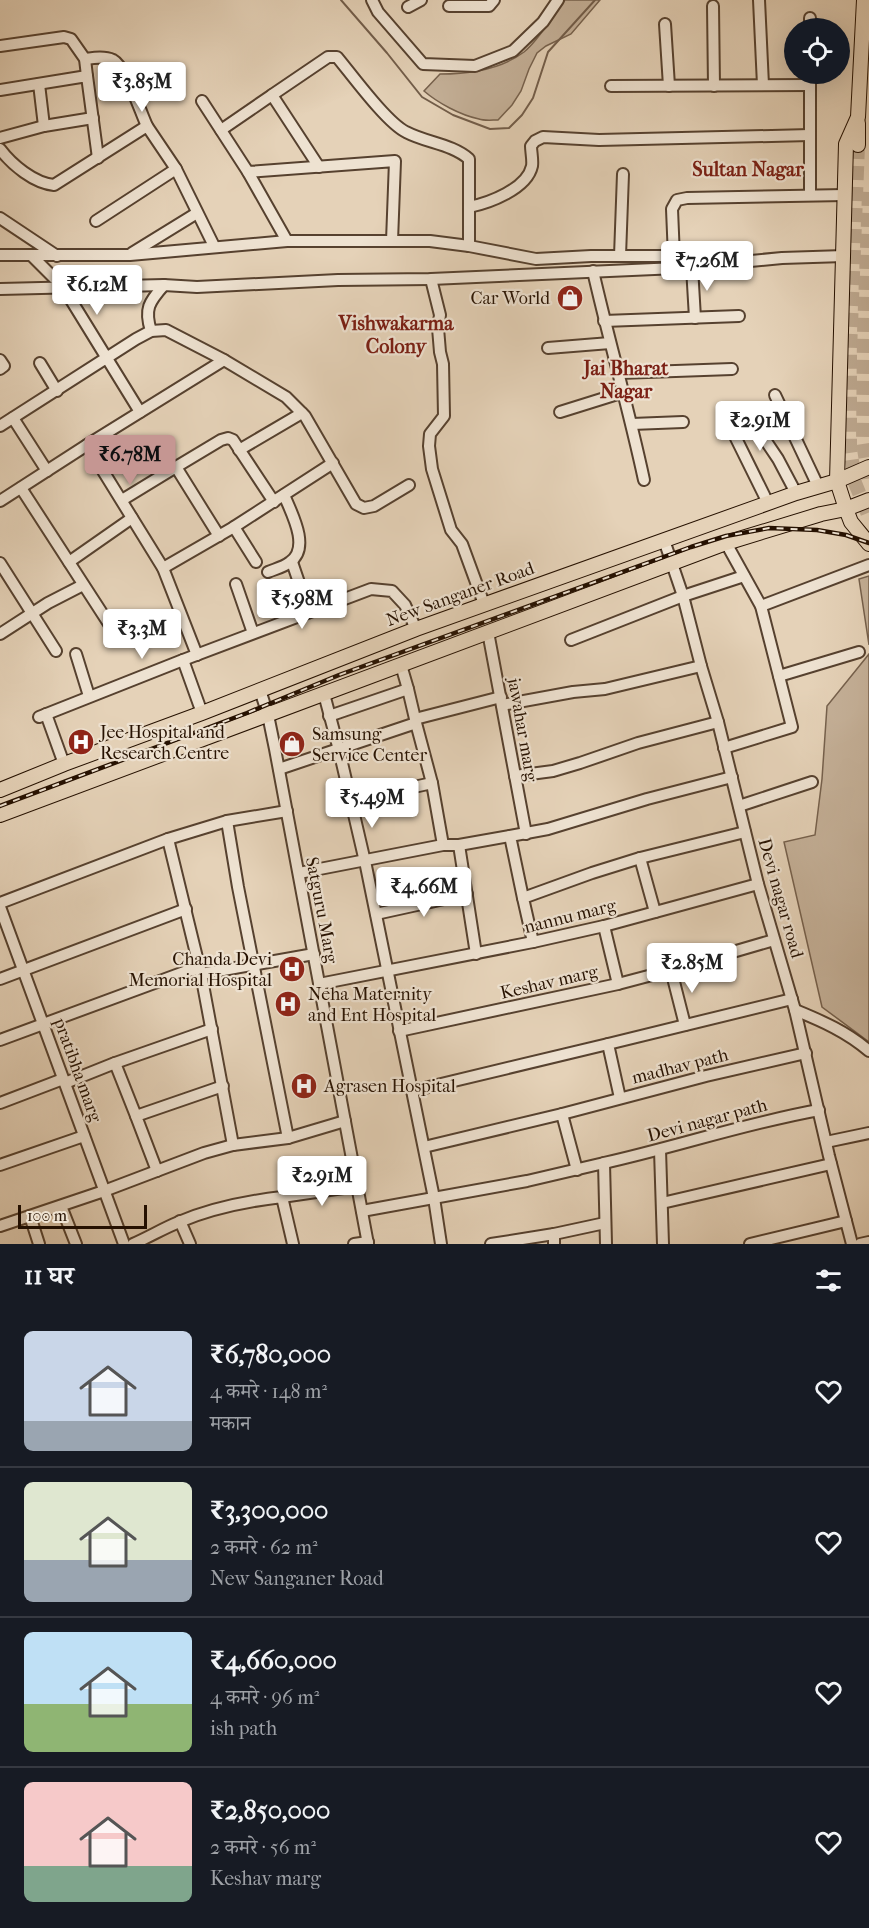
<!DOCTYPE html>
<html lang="hi">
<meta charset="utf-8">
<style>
:root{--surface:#171b24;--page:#242831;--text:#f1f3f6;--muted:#9ea1a6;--line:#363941;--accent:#c59692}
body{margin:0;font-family:"IM FELL French Canon","Noto Serif Devanagari",serif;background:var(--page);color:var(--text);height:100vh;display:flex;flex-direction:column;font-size:22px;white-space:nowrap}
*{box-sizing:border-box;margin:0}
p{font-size:20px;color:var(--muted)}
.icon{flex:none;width:33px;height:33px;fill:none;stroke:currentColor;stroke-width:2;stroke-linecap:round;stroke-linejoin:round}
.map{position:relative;height:1244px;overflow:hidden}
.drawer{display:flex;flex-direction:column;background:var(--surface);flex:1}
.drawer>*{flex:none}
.fabs{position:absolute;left:784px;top:18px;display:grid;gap:12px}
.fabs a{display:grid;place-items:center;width:66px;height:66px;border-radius:50%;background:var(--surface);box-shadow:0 6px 24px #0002;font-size:30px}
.scale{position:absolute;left:18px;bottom:15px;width:129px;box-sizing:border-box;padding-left:6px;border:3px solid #261101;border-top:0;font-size:16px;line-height:21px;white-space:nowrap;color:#261101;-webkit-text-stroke:4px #eee2d1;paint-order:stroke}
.price{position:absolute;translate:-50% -51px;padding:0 14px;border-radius:6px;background:#fff;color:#222;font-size:20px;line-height:39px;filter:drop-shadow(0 2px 3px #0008)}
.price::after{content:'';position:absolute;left:50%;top:36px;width:18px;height:14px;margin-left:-9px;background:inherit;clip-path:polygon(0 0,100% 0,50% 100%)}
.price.current{background:var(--accent);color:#111}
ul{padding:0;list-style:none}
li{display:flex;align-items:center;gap:18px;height:150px;padding:0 24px}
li+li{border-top:2px solid var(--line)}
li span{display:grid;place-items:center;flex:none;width:168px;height:120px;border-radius:9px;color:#555}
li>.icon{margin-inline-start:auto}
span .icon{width:72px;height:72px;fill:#fffc;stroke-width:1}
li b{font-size:26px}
h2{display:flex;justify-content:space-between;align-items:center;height:72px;padding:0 24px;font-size:26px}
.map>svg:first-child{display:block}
</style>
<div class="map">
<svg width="869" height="1244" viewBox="0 0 869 1244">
<rect width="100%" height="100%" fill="#e5d2b8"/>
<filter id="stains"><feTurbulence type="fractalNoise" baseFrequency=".00333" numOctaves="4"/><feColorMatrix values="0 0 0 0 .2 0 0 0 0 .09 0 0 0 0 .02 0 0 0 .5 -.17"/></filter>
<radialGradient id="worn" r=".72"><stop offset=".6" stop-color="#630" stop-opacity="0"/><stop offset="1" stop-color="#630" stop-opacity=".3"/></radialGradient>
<g fill="#c5b199" stroke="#76614d" stroke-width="1.5">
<path d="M 565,0 L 600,0 L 571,34 L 546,46 L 537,53 L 529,69 L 521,91 L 512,105 L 498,120 C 492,120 484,121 479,119 C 460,115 438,103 424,91 L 440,74 C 469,74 500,70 524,52 C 540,39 552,16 565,0 Z"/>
<path d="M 869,576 L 869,645 L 859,579 Z"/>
<path d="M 869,654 L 869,1042 L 822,1007 L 784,842 L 815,835 L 822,779 L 827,706 Z"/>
</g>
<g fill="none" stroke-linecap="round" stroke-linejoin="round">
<path stroke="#725d4a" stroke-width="2" d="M 341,0 L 387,53 L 422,97 L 453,115 L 490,129 L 509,128 L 522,115 L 533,98 L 548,52 L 595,0"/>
<g stroke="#bfab93" stroke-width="14" stroke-dasharray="14 7" stroke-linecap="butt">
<path d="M 858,145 L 850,351 L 850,446 L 855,483 L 869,517"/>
<path d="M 869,192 L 864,333 L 863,443 L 869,479"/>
</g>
<defs>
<g id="minor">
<path d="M 372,0 L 378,12 L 423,64 L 475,66 L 513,51 L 543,22 L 558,0"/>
<path d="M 759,0 L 763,85"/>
<path d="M 449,6 L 489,6 L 494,0"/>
<path d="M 713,6 L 714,86"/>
<path d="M 408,7 L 421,0"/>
<path d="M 810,18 L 810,28"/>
<path d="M 665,24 L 669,86"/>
<path d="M 0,46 L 64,37 L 71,39 L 85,59 L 87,76"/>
<path d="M 85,59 C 93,58 104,56 113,60 C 126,67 140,111 147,126"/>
<path d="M 39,84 L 44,126"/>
<path d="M 611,86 L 810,85"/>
<path d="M 0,90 L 87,76 L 98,158"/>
<path d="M 272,95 L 328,57 L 337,57 C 352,75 387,123 406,132 C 427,143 452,144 469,159 L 469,246"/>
<path d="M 202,101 L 248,172 L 287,241"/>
<path d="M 221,130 L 272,95 L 319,167"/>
<path d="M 0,138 L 44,126 L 93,118"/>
<path d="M 0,149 C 12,165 34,183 54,185 L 147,126 L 176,169 L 214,246"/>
<path d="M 248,172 L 395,161 L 392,241"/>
<path d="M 810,195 L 810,74"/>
<path d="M 469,207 C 489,203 527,189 532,166 C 533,160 531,152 531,146 L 535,141 L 543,137 L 599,140 L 810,135"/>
<path d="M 0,218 L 57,256"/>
<path d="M 96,221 L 176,169"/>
<path d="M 132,253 L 197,213"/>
<path d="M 0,255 L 130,255 L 287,241 L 430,241 L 469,246 L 536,259 L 591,256 L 660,256 L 717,259"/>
<path d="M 31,255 L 63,287 L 140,412"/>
<path d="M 620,256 L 623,174"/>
<path d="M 674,257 L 672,209 L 677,200 L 687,198 L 845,195"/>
<path d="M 692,267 L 695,318"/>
<path d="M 593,271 C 609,341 629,410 644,480"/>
<path d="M 431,279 L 440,315 L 438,328 L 440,352 L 443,364 L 444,416 L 430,434 L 429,446 L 432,469 L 451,530 L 462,544 L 484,604"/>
<path d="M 0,289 L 164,285 L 197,287 L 338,280 L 431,279 L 677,268 L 782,258 L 844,256"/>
<path d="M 604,321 L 739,316"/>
<path d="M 151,331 C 144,309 149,302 164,285"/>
<path d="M 548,348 L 610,343"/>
<path d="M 0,360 L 4,366 L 0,369"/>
<path d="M 40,363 L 57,391"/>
<path d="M 619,373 L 732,369"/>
<path d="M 775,395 L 818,486"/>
<path d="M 745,410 L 778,459 L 796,493"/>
<path d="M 560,412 L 624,392"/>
<path d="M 724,414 L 768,503"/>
<path d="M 13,418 L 47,471"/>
<path d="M 632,424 L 683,422"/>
<path d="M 0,426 L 136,339 L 151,331 L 166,330 L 224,360 L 286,397 L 305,416 L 356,504 L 364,508 L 374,506 L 409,485"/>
<path d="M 87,445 L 224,360"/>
<path d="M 239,450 L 302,413"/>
<path d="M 176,467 L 221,440 L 228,438 L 233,440 L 274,502"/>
<path d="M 21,488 L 111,627"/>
<path d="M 122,500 L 176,467 L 219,536"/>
<path d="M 0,501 L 87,445 L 163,568 L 197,655"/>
<path d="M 234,527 L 256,562"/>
<path d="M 664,540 L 683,596 L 701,666 L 718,722 L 758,884 L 795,1010 L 829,1156 L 852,1244"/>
<path d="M 69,562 L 132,518"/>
<path d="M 292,562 L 309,612"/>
<path d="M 0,563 L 56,651"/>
<path d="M 163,568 L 234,527 L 333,463"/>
<path d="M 268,572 C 275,569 284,567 290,562 C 311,548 291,512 284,495"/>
<path d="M 236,584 L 253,633"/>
<path d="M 761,606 L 869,565"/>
<path d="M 488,632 L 526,834"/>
<path d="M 0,634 L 48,603 L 83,585"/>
<path d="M 571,640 L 683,596 L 744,576"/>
<path d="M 76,654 L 89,696"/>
<path d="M 183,660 L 371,589 L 392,591 L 405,605 L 416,629"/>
<path d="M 401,665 L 408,689"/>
<path d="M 779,676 L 859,652"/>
<path d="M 260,690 L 268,715 L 275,749 L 368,1244"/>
<path d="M 324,694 L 339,750 L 366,866 L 434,1198 L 441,1244"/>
<path d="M 502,705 L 573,692 L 605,689 L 701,666"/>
<path d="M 46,714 L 64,764"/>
<path d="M 329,716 L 408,689 L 416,723"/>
<path d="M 39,717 L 183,660 L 202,713"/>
<path d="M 415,719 L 501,697"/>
<path d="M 724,748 L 792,727 L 761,606 L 726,543"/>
<path d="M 279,769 L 416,723 L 432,783"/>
<path d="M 515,776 L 553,771 L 580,763 L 638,743 L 718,722"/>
<path d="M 351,801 L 432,783 L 443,845"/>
<path d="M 739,806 L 812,782"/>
<path d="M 227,821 L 238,887 L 288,1138"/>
<path d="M 459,845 L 476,954"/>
<path d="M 640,858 L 655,912"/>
<path d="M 299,873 L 443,845 L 459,845 L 510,836"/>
<path d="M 523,898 L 510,836 L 548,829 L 647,799 L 732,777"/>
<path d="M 0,903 L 168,839"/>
<path d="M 0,907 L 124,1244"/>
<path d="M 376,914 L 467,894"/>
<path d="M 604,926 L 618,984"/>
<path d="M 533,942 L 523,898 L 592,873 L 640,858 L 745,832"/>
<path d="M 671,970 L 685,1025"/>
<path d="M 201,974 L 314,954"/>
<path d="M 0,979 L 186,909"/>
<path d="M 319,984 L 533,942 L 604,926 L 758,884"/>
<path d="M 795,1010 C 822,1021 847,1032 869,1051"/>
<path d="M 399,1031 L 618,984 L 671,970 L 774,940"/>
<path d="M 0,1040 L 187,971 L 200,969"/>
<path d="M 115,1063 L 212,1029"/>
<path d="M 65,1083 L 115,1063 L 136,1116"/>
<path d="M 412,1091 L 608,1044"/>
<path d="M 620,1098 L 608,1044 L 792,999"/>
<path d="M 0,1103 L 63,1079"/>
<path d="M 562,1114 L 706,1076 L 806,1053"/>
<path d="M 826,1142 L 869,1133"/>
<path d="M 233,1145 L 201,974 L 168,839 L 227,821 L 287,811"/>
<path d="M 424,1147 L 562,1114 L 577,1170"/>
<path d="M 660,1150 L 663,1244"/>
<path d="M 604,1163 C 676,1147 746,1123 819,1110"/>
<path d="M 0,1165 L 84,1136"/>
<path d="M 157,1171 L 136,1116 L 223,1086"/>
<path d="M 282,1197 L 357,1186"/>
<path d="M 662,1203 L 831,1164"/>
<path d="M 61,1206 L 76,1244"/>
<path d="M 362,1211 L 527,1181 L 604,1163 L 606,1244"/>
<path d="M 30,1216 L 39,1244"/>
<path d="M 180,1221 L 190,1244"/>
<path d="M 0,1226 L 104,1191 L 204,1153 L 233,1145 L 288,1138 L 345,1121"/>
<path d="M 554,1234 L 605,1223"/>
<path d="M 133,1244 C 149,1237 164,1228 179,1222 C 212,1208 248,1201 282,1197 L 293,1244"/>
<path d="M 354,1244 L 368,1242"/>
<path d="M 491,1244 L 554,1234 L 554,1244"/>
<path d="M 750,1244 L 846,1221"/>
<path d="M 860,1244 L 869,1242"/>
</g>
<g id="major">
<path d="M 864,0 L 858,117 L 846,144 L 837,481 L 846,509 L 851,522 L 869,544"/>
<path d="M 858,123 L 858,145"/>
<path d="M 0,790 L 64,764 L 202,713 L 416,629 L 796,493 L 837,481 L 869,467"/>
<path d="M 0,815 L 726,543 L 821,514 L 846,509 L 869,500"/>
</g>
</defs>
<use href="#minor" stroke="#56412f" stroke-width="14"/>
<use href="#major" stroke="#261101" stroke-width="16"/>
<use href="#minor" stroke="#eee2d1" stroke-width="10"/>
<use href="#major" stroke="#e5d2b8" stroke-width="14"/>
<defs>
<path id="rail" d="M 0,806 L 247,713 L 339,675 L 691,547 L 726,536 L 769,528 L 817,530 L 846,535 L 869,543"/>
</defs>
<use href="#rail" stroke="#261101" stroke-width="4.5"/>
<use href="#rail" stroke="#eee2d1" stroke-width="2" stroke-dasharray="7" stroke-linecap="butt"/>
</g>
<defs>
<symbol id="shop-disc" viewBox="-11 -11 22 22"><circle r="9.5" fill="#8f2418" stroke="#eee2d1"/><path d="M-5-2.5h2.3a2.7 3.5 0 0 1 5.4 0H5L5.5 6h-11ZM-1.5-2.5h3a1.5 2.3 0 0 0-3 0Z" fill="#fff"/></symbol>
<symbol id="hospital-disc" viewBox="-11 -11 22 22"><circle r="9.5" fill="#8f2418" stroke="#eee2d1"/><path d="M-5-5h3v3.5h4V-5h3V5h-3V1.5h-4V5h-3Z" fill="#fff"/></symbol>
</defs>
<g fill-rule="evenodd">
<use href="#shop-disc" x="555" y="283" width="30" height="30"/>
<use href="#hospital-disc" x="66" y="727" width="30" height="30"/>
<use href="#shop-disc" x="277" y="729" width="30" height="30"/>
<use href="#hospital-disc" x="277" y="954" width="30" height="30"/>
<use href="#hospital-disc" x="273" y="989" width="30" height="30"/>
<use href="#hospital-disc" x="289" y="1071" width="30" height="30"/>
</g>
<g text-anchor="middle" stroke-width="4.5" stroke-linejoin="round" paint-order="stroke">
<g font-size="18" fill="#261101" stroke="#eee2d1" text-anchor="start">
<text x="550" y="304" text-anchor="end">Car World</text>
<text x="100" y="738">Jee Hospital and<tspan x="100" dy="21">Research Centre</tspan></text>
<text x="312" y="740">Samsung<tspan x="312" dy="21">Service Center</tspan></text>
<text x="272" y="965" text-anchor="end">Chanda Devi<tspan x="272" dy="21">Memorial Hospital</tspan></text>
<text x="308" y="1000">Neha Maternity<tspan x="308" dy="21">and Ent Hospital</tspan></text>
<text x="324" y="1092">Agrasen Hospital</text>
</g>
<g font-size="18" fill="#261101" stroke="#eee2d1">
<text transform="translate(460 594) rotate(-20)" y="6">New Sanganer Road</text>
<text transform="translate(523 730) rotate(80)" y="6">jawahar marg</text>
<text transform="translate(781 898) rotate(74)" y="6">Devi nagar road</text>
<text transform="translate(322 910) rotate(79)" y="6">Satguru Marg</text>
<text transform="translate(570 916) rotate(-14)" y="6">nannu marg</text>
<text transform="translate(549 982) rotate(-13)" y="6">Keshav marg</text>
<text transform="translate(680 1066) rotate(-14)" y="6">madhav path</text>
<text transform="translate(78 1070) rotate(70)" y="6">pratibha marg</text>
<text transform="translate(707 1120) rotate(-15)" y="6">Devi nagar path</text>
</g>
<g font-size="20" font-weight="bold" fill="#7a1f14" stroke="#eee2d1">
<text x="748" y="176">Sultan Nagar</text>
<text x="396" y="330">Vishwakarma<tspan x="396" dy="23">Colony</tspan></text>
<text x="626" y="375">Jai Bharat<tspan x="626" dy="23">Nagar</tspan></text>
</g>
</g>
<rect width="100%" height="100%" filter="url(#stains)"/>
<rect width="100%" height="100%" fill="url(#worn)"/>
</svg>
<div class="fabs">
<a><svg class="icon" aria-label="locate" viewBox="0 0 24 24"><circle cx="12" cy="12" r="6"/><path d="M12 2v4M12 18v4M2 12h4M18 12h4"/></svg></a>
</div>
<div class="scale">100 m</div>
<b class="price" style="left:142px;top:113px">₹3.85M</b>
<b class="price" style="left:707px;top:292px">₹7.26M</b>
<b class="price" style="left:97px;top:316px">₹6.12M</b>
<b class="price" style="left:760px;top:452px">₹2.91M</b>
<b class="price current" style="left:130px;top:486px">₹6.78M</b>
<b class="price" style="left:302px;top:630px">₹5.98M</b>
<b class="price" style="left:142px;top:660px">₹3.3M</b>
<b class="price" style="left:372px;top:829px">₹5.49M</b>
<b class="price" style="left:424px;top:918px">₹4.66M</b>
<b class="price" style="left:692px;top:994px">₹2.85M</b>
<b class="price" style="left:322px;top:1207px">₹2.91M</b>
</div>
<section class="drawer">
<h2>11 घर<svg class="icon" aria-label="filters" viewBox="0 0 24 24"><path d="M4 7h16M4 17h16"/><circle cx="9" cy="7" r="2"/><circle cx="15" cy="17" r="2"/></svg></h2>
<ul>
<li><span style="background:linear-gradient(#c9d6e8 75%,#9aa5b1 0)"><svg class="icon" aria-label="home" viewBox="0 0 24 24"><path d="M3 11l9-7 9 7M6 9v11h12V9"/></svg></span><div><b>₹6,780,000</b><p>4 कमरे · 148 m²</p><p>मकान</p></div><svg class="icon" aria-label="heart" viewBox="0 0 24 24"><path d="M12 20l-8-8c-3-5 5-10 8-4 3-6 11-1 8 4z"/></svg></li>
<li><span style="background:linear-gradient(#dfe7d0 65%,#9aa5b1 0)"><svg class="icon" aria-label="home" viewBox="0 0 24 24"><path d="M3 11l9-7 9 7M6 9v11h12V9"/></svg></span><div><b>₹3,300,000</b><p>2 कमरे · 62 m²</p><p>New Sanganer Road</p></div><svg class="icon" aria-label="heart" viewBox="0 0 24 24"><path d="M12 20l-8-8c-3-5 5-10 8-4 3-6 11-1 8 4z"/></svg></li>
<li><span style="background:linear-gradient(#bfe0f5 60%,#8fb573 0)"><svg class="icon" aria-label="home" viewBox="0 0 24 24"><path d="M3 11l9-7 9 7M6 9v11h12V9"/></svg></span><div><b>₹4,660,000</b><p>4 कमरे · 96 m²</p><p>ish path</p></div><svg class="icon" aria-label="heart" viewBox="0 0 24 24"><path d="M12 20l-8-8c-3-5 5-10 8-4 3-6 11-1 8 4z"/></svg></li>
<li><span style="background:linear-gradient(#f6c9c9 70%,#7fa58c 0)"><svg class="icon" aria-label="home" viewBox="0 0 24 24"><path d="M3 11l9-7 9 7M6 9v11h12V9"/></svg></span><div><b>₹2,850,000</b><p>2 कमरे · 56 m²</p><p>Keshav marg</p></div><svg class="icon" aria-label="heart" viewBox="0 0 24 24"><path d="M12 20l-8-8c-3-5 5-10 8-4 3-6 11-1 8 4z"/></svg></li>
</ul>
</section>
